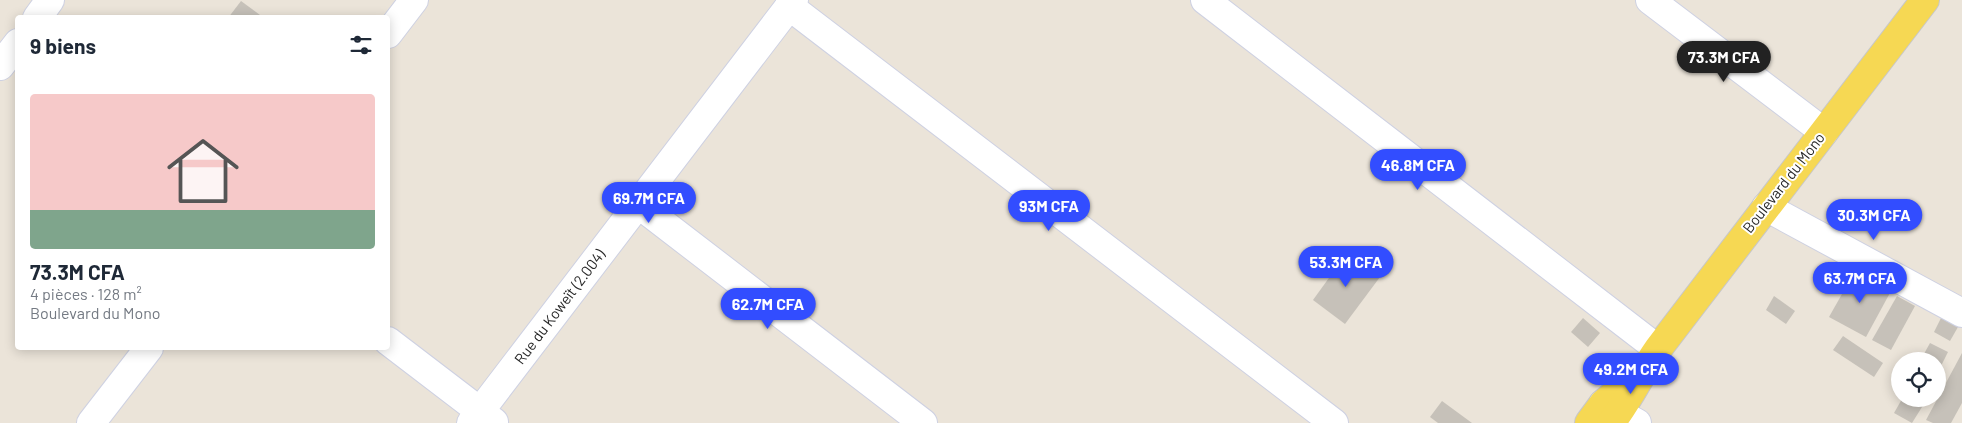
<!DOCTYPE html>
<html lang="fr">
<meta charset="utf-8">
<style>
:root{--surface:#fff;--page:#f6f6f7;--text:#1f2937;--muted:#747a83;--accent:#324dff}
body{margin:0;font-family:Barlow,sans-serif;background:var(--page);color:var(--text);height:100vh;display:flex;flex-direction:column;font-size:19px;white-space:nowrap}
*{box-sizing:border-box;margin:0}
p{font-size:16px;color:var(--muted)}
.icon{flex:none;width:28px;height:28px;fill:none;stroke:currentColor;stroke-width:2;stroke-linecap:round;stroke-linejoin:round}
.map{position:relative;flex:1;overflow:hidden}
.drawer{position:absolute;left:15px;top:15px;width:375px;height:335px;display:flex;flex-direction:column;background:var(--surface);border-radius:5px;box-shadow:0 2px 12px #0003}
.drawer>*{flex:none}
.fabs{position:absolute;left:1891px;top:352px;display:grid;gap:10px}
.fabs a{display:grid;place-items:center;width:55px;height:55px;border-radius:50%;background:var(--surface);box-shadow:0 2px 12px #0003;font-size:25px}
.price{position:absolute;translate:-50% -42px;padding:0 11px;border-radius:18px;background:var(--accent);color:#fff;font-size:16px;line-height:32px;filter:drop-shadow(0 1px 2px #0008)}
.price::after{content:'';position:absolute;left:50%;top:30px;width:15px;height:11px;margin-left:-8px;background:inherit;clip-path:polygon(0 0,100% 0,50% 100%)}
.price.on{background:#222;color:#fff}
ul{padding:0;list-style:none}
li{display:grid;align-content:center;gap:10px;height:265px;padding:0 15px}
li span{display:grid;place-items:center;height:155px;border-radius:5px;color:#555}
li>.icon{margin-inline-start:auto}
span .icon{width:90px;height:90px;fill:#fffc;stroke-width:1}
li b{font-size:21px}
h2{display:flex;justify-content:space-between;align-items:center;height:60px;padding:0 15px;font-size:21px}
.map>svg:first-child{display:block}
</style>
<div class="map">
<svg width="1962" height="423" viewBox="0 0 1962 423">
<rect width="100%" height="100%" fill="#ebe4d9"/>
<g fill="#c6c1b9">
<path d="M 241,1 L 264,18 L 228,18 Z"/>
<path d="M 1347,253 L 1380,277 L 1345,324 L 1313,300 Z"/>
<path d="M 1855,271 L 1891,291 L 1866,337 L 1829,317 Z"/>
<path d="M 1774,296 L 1795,311 L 1786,324 L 1766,310 Z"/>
<path d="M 1897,296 L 1915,306 L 1891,350 L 1872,340 Z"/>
<path d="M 1583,318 L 1600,333 L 1588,347 L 1571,332 Z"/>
<path d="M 1941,318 L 1958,327 L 1950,341 L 1934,332 Z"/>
<path d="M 1843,336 L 1883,363 L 1874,377 L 1833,350 Z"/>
<path d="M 1930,343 L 1948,352 L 1938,372 L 1938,361 L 1920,361 Z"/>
<path d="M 1962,353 L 1962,403 L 1951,423 L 1933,423 L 1926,420 Z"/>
<path d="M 1902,399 L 1927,399 L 1912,423 L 1894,413 Z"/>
<path d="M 1442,401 L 1472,423 L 1438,423 L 1430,417 Z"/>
</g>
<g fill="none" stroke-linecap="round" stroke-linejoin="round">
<defs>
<g id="street">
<path d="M 1205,0 L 1658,349"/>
<path d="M 1650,0 L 1824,132"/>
<path d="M 789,6 L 1334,423"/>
<path d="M 37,18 L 50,0"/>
<path d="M 388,34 L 414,0"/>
<path d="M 0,66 L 18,43"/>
<path d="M 638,204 L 923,423"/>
<path d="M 1766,207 L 1962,313"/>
<path d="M 388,341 L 494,422"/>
<path d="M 1603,404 L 1637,423"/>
<path d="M 91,423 L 149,348"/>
<path d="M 471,423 L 794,0"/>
</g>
<g id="primary">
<path d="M 1589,423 L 1603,404 L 1617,392"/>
<path d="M 1611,423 C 1629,400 1641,373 1658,349 L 1925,0"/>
</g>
</defs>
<use href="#street" stroke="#ced1e2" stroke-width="30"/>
<use href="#primary" stroke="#c7c7c7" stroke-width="30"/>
<use href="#street" stroke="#fff" stroke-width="28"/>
<use href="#primary" stroke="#f6d853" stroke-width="28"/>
</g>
<g text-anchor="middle" stroke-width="4" stroke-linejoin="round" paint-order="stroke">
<g font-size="15" fill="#282828" stroke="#fff">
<text transform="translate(1784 183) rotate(-52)" y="5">Boulevard du Mono</text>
<text transform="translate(560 307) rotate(-53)" y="5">Rue du Koweït (2.004)</text>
</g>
</g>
</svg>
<div class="fabs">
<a><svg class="icon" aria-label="locate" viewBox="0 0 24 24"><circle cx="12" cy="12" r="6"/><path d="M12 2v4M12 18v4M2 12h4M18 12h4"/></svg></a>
</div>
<b class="price on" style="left:1724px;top:83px">73.3M CFA</b>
<b class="price" style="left:1418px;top:191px">46.8M CFA</b>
<b class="price" style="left:649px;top:224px">69.7M CFA</b>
<b class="price" style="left:1049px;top:232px">93M CFA</b>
<b class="price" style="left:1874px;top:241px">30.3M CFA</b>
<b class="price" style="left:1346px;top:288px">53.3M CFA</b>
<b class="price" style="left:1860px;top:304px">63.7M CFA</b>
<b class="price" style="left:768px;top:330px">62.7M CFA</b>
<b class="price" style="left:1631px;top:395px">49.2M CFA</b>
<section class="drawer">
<h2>9 biens<svg class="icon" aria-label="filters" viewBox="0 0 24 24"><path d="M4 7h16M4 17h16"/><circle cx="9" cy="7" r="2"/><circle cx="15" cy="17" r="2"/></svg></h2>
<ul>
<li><span style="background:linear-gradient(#f6c9c9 75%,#7fa58c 0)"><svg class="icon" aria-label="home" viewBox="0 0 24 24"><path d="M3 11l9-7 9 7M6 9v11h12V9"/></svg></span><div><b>73.3M CFA</b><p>4 pièces · 128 m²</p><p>Boulevard du Mono</p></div></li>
</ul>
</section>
</div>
